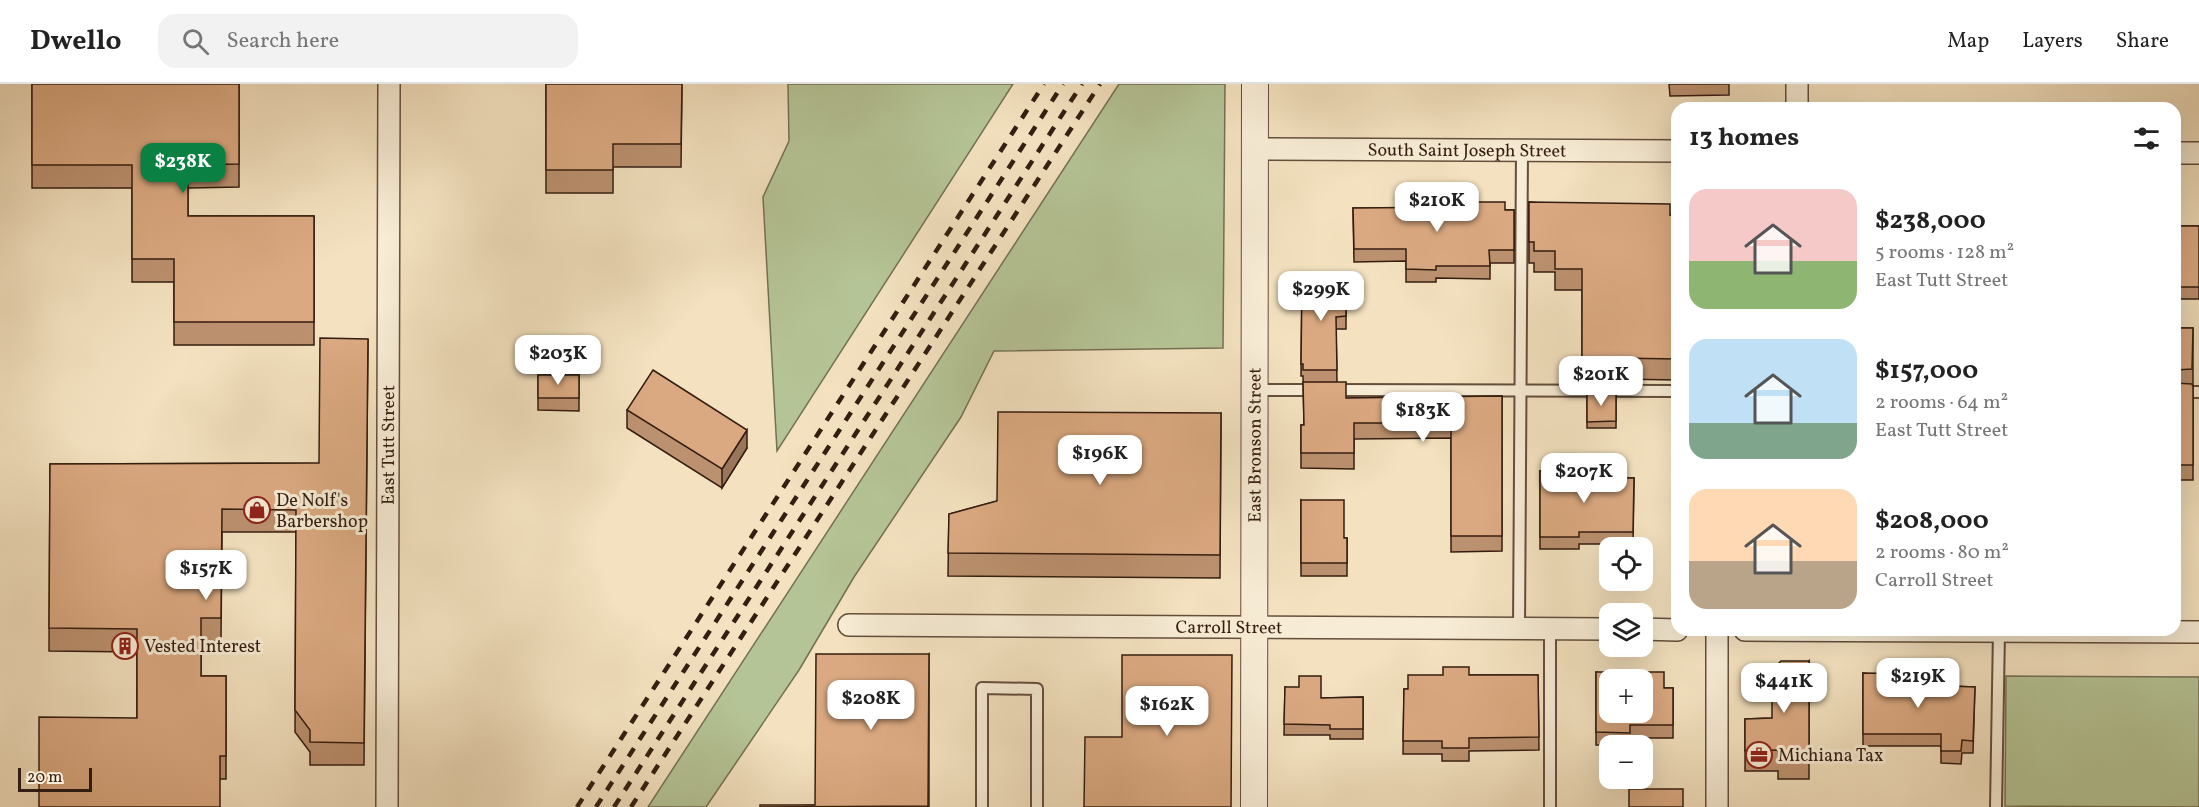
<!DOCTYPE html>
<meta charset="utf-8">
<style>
:root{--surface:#fff;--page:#f2f2f2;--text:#222;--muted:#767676;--line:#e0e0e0;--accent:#0b8043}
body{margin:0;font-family:Vollkorn,serif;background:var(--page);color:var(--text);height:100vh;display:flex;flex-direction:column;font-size:22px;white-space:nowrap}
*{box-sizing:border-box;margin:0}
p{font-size:20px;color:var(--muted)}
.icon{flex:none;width:33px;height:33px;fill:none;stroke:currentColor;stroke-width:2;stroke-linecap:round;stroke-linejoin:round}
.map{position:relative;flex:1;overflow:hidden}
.side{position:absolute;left:1671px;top:18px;width:510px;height:534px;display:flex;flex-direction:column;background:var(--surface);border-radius:18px;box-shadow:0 6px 24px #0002}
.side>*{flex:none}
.fabs{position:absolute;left:1599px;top:453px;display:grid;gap:12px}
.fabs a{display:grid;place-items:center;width:54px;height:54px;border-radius:12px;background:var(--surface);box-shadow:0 6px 24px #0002;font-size:30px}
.scale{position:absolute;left:18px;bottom:15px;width:74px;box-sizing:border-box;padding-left:6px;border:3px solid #341d11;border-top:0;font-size:16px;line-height:21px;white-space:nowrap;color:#341d11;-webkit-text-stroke:4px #f7ecd5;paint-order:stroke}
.price{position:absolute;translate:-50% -51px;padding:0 14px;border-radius:12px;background:#fff;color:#222;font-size:20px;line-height:39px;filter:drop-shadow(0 2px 3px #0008)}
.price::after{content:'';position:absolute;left:50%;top:36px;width:18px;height:14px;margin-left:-9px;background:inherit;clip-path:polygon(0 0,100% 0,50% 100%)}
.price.selected{background:var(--accent);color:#fff}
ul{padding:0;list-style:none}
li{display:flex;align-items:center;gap:18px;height:150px;padding:0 18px}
li span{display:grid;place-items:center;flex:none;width:168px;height:120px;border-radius:18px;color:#555}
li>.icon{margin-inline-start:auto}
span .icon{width:72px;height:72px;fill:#fffc;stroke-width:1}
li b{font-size:26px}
h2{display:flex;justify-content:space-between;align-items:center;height:72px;padding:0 18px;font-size:26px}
header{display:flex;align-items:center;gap:36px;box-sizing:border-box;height:84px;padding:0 30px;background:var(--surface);border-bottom:2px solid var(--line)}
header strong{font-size:28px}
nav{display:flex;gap:33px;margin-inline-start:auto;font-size:21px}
.search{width:420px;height:54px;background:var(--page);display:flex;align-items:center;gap:15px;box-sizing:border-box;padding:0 21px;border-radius:18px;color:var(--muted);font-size:22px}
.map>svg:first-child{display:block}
</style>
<header>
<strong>Dwello</strong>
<div class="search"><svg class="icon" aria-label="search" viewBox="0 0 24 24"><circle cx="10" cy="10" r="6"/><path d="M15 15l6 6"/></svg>Search here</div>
<nav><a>Map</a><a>Layers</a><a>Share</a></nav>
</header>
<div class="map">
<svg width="2199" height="723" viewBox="0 0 2199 723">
<rect width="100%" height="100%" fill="#f3e1bf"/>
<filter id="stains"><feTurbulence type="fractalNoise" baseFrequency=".00333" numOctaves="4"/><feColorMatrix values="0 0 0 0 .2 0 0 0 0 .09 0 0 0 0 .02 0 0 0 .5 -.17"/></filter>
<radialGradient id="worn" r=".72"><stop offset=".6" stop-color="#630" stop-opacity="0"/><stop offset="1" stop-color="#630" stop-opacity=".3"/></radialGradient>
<g fill="#b5c496" stroke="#747054" stroke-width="1.5">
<path d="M 788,0 L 1013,0 L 777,367 L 763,113 L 789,57 Z"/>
<path d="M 1119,0 L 1225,0 L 1223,264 L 994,267 L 961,333 L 854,493 L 799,586 L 706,723 L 648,723 Z"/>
<path d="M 2006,592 L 2199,593 L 2199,723 L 2005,722 Z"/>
</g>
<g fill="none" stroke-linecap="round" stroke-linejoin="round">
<defs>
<g id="service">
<path d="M 1255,306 L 1318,306"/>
<path d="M 1333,306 L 1677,307"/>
<path d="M 2175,308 L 2199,308"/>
<path d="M 1519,545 L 1522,66"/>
<path d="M 1550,545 L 1550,723"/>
<path d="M 982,723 L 982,604 L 1037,605 L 1037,723"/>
<path d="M 1996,723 L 1999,547"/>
</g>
<g id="minor">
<path d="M 1797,0 L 1797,24"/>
<path id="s1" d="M 1255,65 L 1677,67"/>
<path d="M 2175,69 L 2199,69"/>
<path id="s2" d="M 849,541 L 1610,545"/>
<path d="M 1642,545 L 1677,546"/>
<path d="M 1745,546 L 2199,548"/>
<path id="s3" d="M 387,723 L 389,0"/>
<path d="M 1717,723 L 1717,546"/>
</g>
<g id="tertiary">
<path id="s4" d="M 1254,723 L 1255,0"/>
</g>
</defs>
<use href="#service" stroke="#644e3c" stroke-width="14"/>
<use href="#minor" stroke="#644e3c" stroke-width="24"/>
<use href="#tertiary" stroke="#644e3c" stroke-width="28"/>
<use href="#service" stroke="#f7ecd5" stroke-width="10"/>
<use href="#minor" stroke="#f7ecd5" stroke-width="21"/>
<use href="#tertiary" stroke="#f7ecd5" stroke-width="26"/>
<g stroke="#341d11" stroke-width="4.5" stroke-dasharray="10 10" stroke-linecap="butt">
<path d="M 577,723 L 1044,0"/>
<path d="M 596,723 L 1063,0"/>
<path d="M 614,723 L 1082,0"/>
<path d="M 631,723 L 1100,0"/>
</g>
</g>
<g fill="#bc916f" stroke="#341d11" stroke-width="1.5">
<path d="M 32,0 L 239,0 L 239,103 L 188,104 L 188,132 L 314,132 L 314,261 L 174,261 L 174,198 L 132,198 L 132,104 L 32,104 Z"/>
<path d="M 546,0 L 682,0 L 681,83 L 613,83 L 613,109 L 546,109 Z"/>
<path d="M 1669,0 L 1729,0 L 1729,11 L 1670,12 Z"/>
<path d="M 1529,118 L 1677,132 L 1677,296 L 1616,295 L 1616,299 L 1587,299 L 1587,295 L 1582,295 L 1582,206 L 1555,206 L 1555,188 L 1534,188 L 1534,179 L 1529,179 Z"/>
<path d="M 1353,124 L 1514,126 L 1514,179 L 1490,179 L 1490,195 L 1436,194 L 1436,198 L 1406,198 L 1406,177 L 1354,178 Z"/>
<path d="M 2175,142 L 2199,142 L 2199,215 L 2179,215 L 2179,220 L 2175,220 Z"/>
<path d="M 1302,196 L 1346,196 L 1346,245 L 1336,245 L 1337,298 L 1346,314 L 1502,312 L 1502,467 L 1451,468 L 1451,354 L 1354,355 L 1354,385 L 1301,384 L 1301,341 L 1304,341 L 1303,292 L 1301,292 Z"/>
<rect x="2175" y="244" width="18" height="152"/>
<path d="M 368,255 L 364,681 L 310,681 L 310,668 L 295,648 L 296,448 L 222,448 L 221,557 L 201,557 L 201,592 L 226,592 L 226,695 L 220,695 L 137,634 L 137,568 L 49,567 L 50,380 L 319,379 Z"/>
<path d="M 538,291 L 579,291 L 579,327 L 538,326 Z"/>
<rect x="1587" y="308" width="29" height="36"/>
<path d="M 627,326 L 747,364 L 722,404 L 627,344 Z"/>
<path d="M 1221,329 L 1220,494 L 948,492 L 949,430 L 997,417 Z"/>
<path d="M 1540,387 L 1579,394 L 1634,394 L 1633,460 L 1579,460 L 1579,465 L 1540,465 Z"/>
<path d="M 1301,416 L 1344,454 L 1347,454 L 1347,492 L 1301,492 Z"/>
<path d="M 929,570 L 929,723 L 760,723 L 815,721 Z"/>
<path d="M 1809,577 L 1809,695 L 1778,695 L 1778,687 L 1745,687 L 1745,635 L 1772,634 Z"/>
<path d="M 1596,588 L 1664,604 L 1673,604 L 1673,654 L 1630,654 L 1630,661 L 1596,661 Z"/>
<path d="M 1863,589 L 1923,601 L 1975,603 L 1973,669 L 1962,669 L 1961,680 L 1941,679 L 1941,662 L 1863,662 Z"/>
<path d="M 1469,591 L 1538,591 L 1539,666 L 1469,667 L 1469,677 L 1442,677 L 1442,670 L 1403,670 L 1404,605 L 1408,605 Z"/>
<path d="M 1285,603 L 1321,614 L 1363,613 L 1363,655 L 1330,655 L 1330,651 L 1284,651 Z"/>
</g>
<path fill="#99765a" stroke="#341d11" stroke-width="1.5" d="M 747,346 L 747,364 L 722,404 L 722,385 Z"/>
<g fill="#dba981" stroke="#341d11" stroke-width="1.5" fill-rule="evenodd">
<path d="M 32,0 L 239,0 L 239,80 L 188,81 L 188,132 L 314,132 L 314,238 L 174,238 L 174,175 L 132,175 L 132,81 L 32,81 Z"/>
<path d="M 546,0 L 682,0 L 681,60 L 613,60 L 613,86 L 546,86 Z"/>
<path d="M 1463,118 L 1505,118 L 1505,126 L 1514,126 L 1514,166 L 1489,166 L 1490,182 L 1436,182 L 1436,186 L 1406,185 L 1406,165 L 1354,165 L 1353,124 L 1463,123 Z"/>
<path d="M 1529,118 L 1670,120 L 1670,131 L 1677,132 L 1677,275 L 1616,274 L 1616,278 L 1587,278 L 1587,274 L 1582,274 L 1582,185 L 1555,185 L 1555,167 L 1534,167 L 1534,158 L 1529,158 Z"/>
<path d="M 2175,142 L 2199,142 L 2199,203 L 2179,203 L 2179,207 L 2175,207 Z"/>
<path d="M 1302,196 L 1346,196 L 1346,232 L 1336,233 L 1337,286 L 1303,286 L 1303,280 L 1301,280 Z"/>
<path d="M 2175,244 L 2193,244 L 2192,285 L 2175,286 Z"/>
<path d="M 320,254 L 368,255 L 364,659 L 310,658 L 310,646 L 295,626 L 296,426 L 222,425 L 221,534 L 201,534 L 201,592 L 226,592 L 226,672 L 220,672 L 220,723 L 39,723 L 39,633 L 137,634 L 137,545 L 49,544 L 50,380 L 319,379 Z"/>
<path d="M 653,286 L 747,346 L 722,385 L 627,326 Z"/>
<rect x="538" y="291" width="41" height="23"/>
<path d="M 1303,298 L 1346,298 L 1346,314 L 1502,312 L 1502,452 L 1451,452 L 1451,339 L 1354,339 L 1354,369 L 1301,369 L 1301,341 L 1304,341 Z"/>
<path d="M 2175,299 L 2192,300 L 2193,303 L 2193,381 L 2175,381 Z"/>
<path d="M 1587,308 L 1616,308 L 1616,337 L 1587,338 Z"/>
<path d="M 998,328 L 1221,329 L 1220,471 L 948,469 L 949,430 L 997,417 Z"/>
<path d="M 1540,387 L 1579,387 L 1579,394 L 1634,394 L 1633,448 L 1579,448 L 1579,453 L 1540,453 Z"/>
<path d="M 1301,416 L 1344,416 L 1344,454 L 1347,454 L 1347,479 L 1301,479 Z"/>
<path d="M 816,570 L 929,570 L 928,722 L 760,723 L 760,721 L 815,721 Z"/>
<path d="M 1122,571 L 1232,571 L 1231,723 L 1084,723 L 1085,653 L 1122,653 Z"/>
<path d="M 1781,577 L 1809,577 L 1809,674 L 1778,674 L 1778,666 L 1745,667 L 1745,635 L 1772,634 L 1772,586 Z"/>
<path d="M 1443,583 L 1469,583 L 1469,591 L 1538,591 L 1539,653 L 1469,654 L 1469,664 L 1442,664 L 1442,657 L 1403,657 L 1404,605 L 1408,605 L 1408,591 L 1443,591 Z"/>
<path d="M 1596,588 L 1664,588 L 1664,604 L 1673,604 L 1673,641 L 1630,641 L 1630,649 L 1596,648 ZM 1610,596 L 1642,596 L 1642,628 L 1610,628 Z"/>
<path d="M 1863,589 L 1923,590 L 1923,601 L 1975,603 L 1973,657 L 1962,656 L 1961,667 L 1941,667 L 1941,650 L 1863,650 Z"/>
<path d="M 1299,592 L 1321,592 L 1321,614 L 1363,613 L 1363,645 L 1330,645 L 1330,641 L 1284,640 L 1285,603 L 1299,603 Z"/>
<rect x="1629" y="705" width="54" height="18"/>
</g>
<defs>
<symbol id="shop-ring" viewBox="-11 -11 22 22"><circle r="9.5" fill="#f7ecd5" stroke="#8f2418" stroke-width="1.5"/><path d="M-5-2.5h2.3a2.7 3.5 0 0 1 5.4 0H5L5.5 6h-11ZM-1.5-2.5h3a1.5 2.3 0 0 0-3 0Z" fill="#8f2418"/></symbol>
<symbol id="building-ring" viewBox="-11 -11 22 22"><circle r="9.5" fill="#f7ecd5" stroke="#8f2418" stroke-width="1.5"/><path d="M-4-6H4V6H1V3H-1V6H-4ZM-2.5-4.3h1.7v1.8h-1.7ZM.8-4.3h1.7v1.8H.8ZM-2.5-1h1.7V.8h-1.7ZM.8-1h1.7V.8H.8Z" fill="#8f2418"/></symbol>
<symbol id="office-ring" viewBox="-11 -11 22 22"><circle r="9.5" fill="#f7ecd5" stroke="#8f2418" stroke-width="1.5"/><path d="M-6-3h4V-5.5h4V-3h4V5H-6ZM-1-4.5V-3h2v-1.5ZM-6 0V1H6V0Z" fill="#8f2418"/></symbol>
</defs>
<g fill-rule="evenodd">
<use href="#shop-ring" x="242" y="411" width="30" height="30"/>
<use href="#building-ring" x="110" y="547" width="30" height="30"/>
<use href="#office-ring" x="1744" y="656" width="30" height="30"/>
</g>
<g text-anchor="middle" stroke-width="6" stroke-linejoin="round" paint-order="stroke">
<g font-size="18" fill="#341d11" stroke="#f7ecd5">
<text dy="6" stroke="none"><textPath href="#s1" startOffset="212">South Saint Joseph Street</textPath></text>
<text dy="6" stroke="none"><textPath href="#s3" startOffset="362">East Tutt Street</textPath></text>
<text dy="6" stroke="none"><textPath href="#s4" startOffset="362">East Bronson Street</textPath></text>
<text dy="6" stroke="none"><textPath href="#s2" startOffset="380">Carroll Street</textPath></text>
</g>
<g font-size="18" fill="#341d11" stroke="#f7ecd5" text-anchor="start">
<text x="276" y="422">De Nolf's<tspan x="276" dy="21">Barbershop</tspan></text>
<text x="144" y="568">Vested Interest</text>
<text x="1778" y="677">Michiana Tax</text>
</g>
</g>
<rect width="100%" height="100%" filter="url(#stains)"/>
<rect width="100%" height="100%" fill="url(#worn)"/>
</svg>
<div class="fabs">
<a><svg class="icon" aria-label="locate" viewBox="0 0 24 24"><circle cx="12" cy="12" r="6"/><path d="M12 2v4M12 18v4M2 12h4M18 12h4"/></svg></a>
<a><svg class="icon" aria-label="layers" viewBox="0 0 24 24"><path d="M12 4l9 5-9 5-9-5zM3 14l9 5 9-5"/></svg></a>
<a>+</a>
<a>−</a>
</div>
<div class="scale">20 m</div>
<b class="price selected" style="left:183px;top:110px">$238K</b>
<b class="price" style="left:1437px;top:149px">$210K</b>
<b class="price" style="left:1321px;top:238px">$299K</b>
<b class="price" style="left:558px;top:302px">$203K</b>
<b class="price" style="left:1601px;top:323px">$201K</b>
<b class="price" style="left:1423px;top:359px">$183K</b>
<b class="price" style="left:1100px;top:402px">$196K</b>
<b class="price" style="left:1584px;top:420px">$207K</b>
<b class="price" style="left:206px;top:517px">$157K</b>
<b class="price" style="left:1918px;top:625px">$219K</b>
<b class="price" style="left:1784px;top:630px">$441K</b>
<b class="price" style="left:871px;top:647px">$208K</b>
<b class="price" style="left:1167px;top:653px">$162K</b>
<section class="side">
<h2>13 homes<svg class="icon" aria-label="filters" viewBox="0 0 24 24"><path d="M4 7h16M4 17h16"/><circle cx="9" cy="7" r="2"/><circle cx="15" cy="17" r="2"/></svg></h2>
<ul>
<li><span style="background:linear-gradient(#f6c9c9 60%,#8fb573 0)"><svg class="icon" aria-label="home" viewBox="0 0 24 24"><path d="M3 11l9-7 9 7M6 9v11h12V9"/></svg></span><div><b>$238,000</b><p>5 rooms · 128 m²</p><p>East Tutt Street</p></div></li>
<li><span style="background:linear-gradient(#bfe0f5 70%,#7fa58c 0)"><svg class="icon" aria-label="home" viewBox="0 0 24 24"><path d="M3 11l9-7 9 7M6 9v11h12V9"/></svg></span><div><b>$157,000</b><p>2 rooms · 64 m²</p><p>East Tutt Street</p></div></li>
<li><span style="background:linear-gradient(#ffd9b3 60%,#b9a48a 0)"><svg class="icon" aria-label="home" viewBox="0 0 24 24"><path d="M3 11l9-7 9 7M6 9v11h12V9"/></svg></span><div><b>$208,000</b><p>2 rooms · 80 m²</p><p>Carroll Street</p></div></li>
</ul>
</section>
</div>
